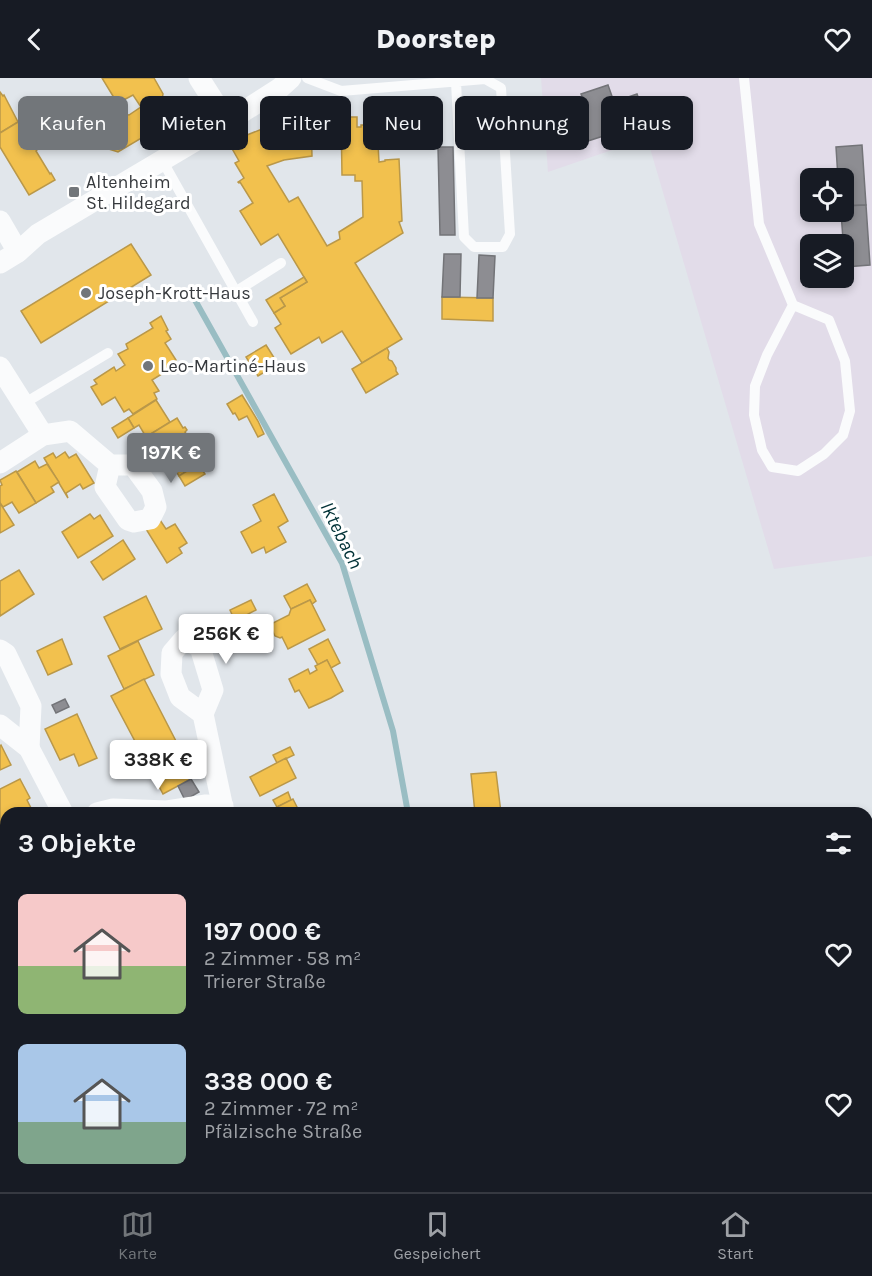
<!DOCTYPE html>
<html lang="de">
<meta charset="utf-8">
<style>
:root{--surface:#171b24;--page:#20242c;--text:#f1f3f6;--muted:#9ea1a6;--line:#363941;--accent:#72767a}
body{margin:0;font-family:Karla,sans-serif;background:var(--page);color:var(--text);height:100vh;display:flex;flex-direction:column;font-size:22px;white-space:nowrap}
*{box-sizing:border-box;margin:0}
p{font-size:20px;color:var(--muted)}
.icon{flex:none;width:33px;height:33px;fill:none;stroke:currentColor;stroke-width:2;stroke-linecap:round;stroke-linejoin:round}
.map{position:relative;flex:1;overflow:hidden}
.sheet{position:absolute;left:0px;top:729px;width:873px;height:386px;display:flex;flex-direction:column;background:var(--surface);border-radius:18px 18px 0 0;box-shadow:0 3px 9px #0003}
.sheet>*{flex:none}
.hud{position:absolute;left:18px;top:18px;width:837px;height:54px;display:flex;gap:12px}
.buttons{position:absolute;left:800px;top:90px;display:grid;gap:12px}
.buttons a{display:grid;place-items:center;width:54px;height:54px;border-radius:9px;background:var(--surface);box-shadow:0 3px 9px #0003;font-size:30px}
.price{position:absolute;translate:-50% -51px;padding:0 14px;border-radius:6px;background:#fff;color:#222;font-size:20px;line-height:39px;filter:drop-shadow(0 2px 3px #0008)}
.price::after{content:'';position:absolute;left:50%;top:36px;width:18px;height:14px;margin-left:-9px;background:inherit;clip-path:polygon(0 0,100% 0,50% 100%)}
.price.on{background:var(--accent);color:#fff}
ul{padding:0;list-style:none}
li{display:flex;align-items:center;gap:18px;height:150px;padding:0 18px}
li span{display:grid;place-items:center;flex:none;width:168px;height:120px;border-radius:9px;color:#555}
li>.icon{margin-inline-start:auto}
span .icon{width:72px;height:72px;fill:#fffc;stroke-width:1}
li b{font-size:26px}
h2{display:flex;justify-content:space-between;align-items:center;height:72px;padding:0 18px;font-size:26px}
.tag{padding:0 21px;border-radius:9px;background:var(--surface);box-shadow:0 3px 9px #0003;font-size:21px;line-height:54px}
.tag.on{background:var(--accent);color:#fff}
header{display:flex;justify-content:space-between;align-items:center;height:78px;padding:0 18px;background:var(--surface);font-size:27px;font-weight:800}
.tabs{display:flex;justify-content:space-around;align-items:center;height:84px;border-top:2px solid var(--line);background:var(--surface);font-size:16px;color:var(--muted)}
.tabs a{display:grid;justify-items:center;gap:3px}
.tabs .on{color:var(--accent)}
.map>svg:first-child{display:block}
</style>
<header><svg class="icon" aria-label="back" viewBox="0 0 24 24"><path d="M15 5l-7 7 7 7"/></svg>Doorstep<svg class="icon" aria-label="heart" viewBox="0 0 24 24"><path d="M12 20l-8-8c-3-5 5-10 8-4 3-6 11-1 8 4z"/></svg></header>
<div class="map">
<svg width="872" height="1114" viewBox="0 0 872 1114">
<rect width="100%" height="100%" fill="#e1e6eb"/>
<g fill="#e2dce9" fill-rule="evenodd">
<path d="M 541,0 L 872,0 L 872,478 L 774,491 L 647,60 L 548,94 ZM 810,100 L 843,100 L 843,134 L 810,134 ZM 810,166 L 843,166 L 843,200 L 810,200 Z"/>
<path d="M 189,1108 L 474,1109 L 473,1114 L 180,1114 Z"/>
</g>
<path fill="#c7cebc" d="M 674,1109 L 819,1109 L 814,1114 L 676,1114 Z"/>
<g fill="#f2c14e" stroke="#ba9849" stroke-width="1.5">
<path d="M 102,0 L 154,0 L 163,16 L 162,22 L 141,29 L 133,17 L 120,24 L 116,23 Z"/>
<path d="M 0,14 L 3,18 L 4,17 L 18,44 L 0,55 Z"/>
<path d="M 155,26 L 153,37 L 157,43 L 155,52 L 118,74 L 109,71 L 103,62 L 105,52 L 114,47 L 115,41 L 124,36 L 129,37 L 141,29 Z"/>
<path d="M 341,39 L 357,39 L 357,49 L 361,49 L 361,47 L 377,47 L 379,84 L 385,83 L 385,82 L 399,81 L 402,143 L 399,144 L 403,155 L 355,185 L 402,261 L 362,285 L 342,253 L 322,265 L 319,259 L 291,276 L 275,250 L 281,246 L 274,235 L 285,228 L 280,220 L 307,204 L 278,156 L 261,167 L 240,133 L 253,125 L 240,104 L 239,105 L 238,104 L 244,100 L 235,85 L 239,83 L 230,67 L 247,57 L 272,47 L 290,43 L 311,41 L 312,78 L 284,82 L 267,88 L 289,124 L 298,119 L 327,168 L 340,161 L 339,154 L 363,139 L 362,103 L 355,103 L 355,97 L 342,97 Z"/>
<path d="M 18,44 L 28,61 L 30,60 L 37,72 L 36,73 L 50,96 L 51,95 L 55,102 L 29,117 L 0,69 L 0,55 Z"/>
<path d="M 131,166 L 151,197 L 41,265 L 21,233 Z"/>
<path d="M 304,199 L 307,204 L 280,220 L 285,228 L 274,235 L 266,222 Z"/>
<path d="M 442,219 L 493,220 L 493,243 L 442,241 Z"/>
<path d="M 161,238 L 168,252 L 166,253 L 171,261 L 165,265 L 176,282 L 170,285 L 173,289 L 152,302 L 159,313 L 154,315 L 157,321 L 133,336 L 129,331 L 124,334 L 115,319 L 102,327 L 91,309 L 97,306 L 94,302 L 114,289 L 116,293 L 125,287 L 118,276 L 128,271 L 126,266 L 153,250 L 150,245 Z"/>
<path d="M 266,267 L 278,286 L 258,298 L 246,279 Z"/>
<path d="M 387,270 L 389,274 L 388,280 L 389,282 L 392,283 L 396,290 L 396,293 L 398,296 L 366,315 L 352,291 Z"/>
<path d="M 242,317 L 258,343 L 264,356 L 258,359 L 247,338 L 239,342 L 235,335 L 233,336 L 227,326 Z"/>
<path d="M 156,322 L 170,344 L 146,359 L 139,347 L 134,350 L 128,340 Z"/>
<path d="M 128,340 L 134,350 L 118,360 L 112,350 Z"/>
<path d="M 177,340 L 183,350 L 185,349 L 187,352 L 185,354 L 190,362 L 163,379 L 149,357 Z"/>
<path d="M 149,357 L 154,365 L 142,373 L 137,365 Z"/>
<path d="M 199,357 L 205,368 L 203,370 L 209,380 L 179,398 L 174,390 L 173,391 L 166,377 Z"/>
<path d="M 65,374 L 69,380 L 76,376 L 94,405 L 83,411 L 80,406 L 66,415 L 68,420 L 44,380 L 53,375 L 56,380 Z"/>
<path d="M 35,383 L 39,390 L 47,386 L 59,404 L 51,409 L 54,414 L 36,425 L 17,394 Z"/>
<path d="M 198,386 L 205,396 L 185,408 L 179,398 Z"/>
<path d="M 16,393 L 36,425 L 19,435 L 12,424 L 3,429 L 0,425 L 0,408 L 2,407 L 0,402 Z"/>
<path d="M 274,416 L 288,443 L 278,449 L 286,464 L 266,475 L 264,469 L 252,475 L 241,454 L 261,443 L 253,427 Z"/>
<path d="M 0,425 L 14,447 L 0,455 Z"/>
<path d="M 90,436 L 94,441 L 100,437 L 113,458 L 78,480 L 62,454 Z"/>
<path d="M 160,442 L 166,451 L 175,446 L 187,465 L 179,470 L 182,475 L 167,485 L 146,451 Z"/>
<path d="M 123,462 L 135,481 L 103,502 L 91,484 Z"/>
<path d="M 19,492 L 34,516 L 0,538 L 0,503 Z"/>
<path d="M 307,506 L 316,523 L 312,526 L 310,522 L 291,531 L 284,518 Z"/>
<path d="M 146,518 L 162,551 L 120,571 L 104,539 Z"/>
<path d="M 251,522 L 256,532 L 235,543 L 230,532 Z"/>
<path d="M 310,522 L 325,552 L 288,571 L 282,559 L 280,560 L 275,558 L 271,550 L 273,545 L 289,537 L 291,531 Z"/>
<path d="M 62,561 L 72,586 L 48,597 L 37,573 Z"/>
<path d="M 328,561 L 340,585 L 331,590 L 327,582 L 318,587 L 309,571 Z"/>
<path d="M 138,563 L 154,597 L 124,611 L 108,578 Z"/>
<path d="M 327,582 L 343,613 L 331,620 L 309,630 L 299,612 L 295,614 L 289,601 L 308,591 L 310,596 L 317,592 L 315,588 Z"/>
<path d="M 144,601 L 177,665 L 181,663 L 193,685 L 185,689 L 191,701 L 163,716 L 111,618 Z"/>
<path d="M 77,636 L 97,680 L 79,688 L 74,676 L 60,682 L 45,651 Z"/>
<path d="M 1,667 L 11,687 L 0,692 L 0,668 Z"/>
<path d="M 290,669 L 294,677 L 277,685 L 273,677 Z"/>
<path d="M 286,680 L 296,700 L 260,718 L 250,699 Z"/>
<path d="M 496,694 L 501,735 L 475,735 L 471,696 Z"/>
<path d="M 20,701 L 30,720 L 27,722 L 33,734 L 6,735 L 6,748 L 0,750 L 0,711 Z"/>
<path d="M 288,714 L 291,722 L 277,729 L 273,722 Z"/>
<path d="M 293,721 L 300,735 L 265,735 Z"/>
<path d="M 6,838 L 6,872 L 5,872 L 0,861 L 0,841 Z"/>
<path d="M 6,926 L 6,950 L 0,953 L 0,929 Z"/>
<path d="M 25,1108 L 43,1108 L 45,1114 L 28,1114 Z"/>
<path d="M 104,1108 L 122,1108 L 123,1112 L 120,1114 L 107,1114 Z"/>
<path d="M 129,1108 L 137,1108 L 138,1111 L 143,1108 L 176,1108 L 166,1114 L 124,1114 L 123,1112 Z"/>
</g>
<g fill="#8d8d92" stroke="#737478" stroke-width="1.5">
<path d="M 608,7 L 614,24 L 637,16 L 647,44 L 563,71 L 554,45 L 588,34 L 581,16 Z"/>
<path d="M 862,67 L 866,127 L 843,128 L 843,100 L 838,100 L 836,69 Z"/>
<path d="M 438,69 L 453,69 L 455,157 L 440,157 Z"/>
<path d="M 866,127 L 870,187 L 845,189 L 841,134 L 843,134 L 843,128 Z"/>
<path d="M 444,176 L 461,176 L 460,219 L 442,219 Z"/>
<path d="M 479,177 L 495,178 L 493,220 L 477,220 Z"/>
<path d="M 65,621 L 69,629 L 56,635 L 52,627 Z"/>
<path d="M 191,701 L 199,714 L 185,722 L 178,708 Z"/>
<path d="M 228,1108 L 320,1108 L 323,1114 L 219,1114 Z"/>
</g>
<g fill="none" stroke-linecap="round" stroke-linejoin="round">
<g stroke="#99bdc3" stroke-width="6">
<path d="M 191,215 L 342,485 L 393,653 L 408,735"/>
<path d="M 688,1108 L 691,1114"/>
</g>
<g stroke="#fafbfc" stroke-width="10">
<path d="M 307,0 L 341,13 L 485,1 L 501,10 L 510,156 L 503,169 L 474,169 L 464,159 L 456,4"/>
<path d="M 744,0 L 759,146 L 793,227 L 829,242 L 845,283 L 850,333 L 843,357 L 824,376 L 798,393 L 772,389 L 762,372 L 754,337 L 755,308 L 767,277 L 793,227"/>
<path d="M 162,82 L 253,244"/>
<path d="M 235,214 L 281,185"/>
<path d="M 23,326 L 108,275"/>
<path d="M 867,900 L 872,886"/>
<path d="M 349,1114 L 358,1108"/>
<path d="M 434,1114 L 435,1108"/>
<path d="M 838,1114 L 839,1108"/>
</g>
<g stroke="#fafbfc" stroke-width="21">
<path d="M 199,0 L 227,44"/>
<path d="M 0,143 L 18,174"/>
<path d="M 0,185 L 18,174 L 38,156 L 227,44 L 280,10 L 291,0"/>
<path d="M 0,289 L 43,357"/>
<path d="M 0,385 L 43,357 L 70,353 L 110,387 L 133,387 L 152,413 L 156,429 L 150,441 L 134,444 L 128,442 L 105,409 L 110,387"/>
<path d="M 0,572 L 6,576 L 31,628 L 29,670"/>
<path d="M 203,636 L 213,612 L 200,569 L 184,561 L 172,575 L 171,596 L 180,619 L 203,636 L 224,735"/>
<path d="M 0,647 L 29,670 L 63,735"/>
<path d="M 97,735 L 113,731 L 167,733 L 206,727 L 223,728"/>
<path d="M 2,796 L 6,793"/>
<path d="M 0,1079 L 6,1076"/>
</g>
</g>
<g fill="#72767a" stroke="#fff" stroke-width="2">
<rect x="68" y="108" width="12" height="12" rx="3"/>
<circle cx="86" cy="215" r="6"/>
<circle cx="148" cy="288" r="6"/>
</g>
<g text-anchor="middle" stroke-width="6" stroke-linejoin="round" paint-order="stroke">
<g font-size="18" fill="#36393d" stroke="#fff" text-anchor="start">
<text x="86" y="110">Altenheim<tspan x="86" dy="21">St. Hildegard</tspan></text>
<text x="98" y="221">Joseph-Krott-Haus</text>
<text x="160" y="294">Leo-Martiné-Haus</text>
</g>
<g font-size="20" font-style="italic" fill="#003136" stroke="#fff">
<text transform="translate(342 457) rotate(64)" y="7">Iktebach</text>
</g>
</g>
</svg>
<div class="buttons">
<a><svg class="icon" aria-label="locate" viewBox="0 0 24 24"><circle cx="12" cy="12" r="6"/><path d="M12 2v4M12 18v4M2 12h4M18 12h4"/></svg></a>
<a><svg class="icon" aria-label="layers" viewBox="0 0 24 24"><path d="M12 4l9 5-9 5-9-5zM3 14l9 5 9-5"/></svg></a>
</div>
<b class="price on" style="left:171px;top:406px">197K €</b>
<b class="price" style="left:226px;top:587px">256K €</b>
<b class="price" style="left:158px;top:713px">338K €</b>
<div class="hud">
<a class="tag on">Kaufen</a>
<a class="tag">Mieten</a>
<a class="tag">Filter</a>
<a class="tag">Neu</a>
<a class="tag">Wohnung</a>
<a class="tag">Haus</a>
</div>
<section class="sheet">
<h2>3 Objekte<svg class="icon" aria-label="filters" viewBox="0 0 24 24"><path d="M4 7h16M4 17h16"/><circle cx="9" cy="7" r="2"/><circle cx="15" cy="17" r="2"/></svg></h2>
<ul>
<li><span style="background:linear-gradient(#f6c9c9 60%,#8fb573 0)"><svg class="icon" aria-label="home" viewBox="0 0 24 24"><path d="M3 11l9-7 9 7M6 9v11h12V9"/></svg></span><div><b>197 000 €</b><p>2 Zimmer · 58 m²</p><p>Trierer Straße</p></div><svg class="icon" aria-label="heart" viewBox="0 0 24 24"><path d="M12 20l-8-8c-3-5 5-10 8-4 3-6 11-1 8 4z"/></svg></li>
<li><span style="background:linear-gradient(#a9c7e8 65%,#7fa58c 0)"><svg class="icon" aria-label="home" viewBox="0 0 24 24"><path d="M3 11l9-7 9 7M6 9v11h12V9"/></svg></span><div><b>338 000 €</b><p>2 Zimmer · 72 m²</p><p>Pfälzische Straße</p></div><svg class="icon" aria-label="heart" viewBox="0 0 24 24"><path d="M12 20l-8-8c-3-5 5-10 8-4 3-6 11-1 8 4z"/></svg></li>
</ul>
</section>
</div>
<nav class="tabs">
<a class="on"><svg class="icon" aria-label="map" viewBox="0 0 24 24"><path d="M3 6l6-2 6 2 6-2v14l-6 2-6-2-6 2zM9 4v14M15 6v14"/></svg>Karte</a>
<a><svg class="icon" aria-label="saved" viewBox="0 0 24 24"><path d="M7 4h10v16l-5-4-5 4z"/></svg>Gespeichert</a>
<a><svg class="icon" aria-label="home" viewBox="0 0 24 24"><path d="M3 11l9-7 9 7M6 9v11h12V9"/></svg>Start</a>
</nav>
